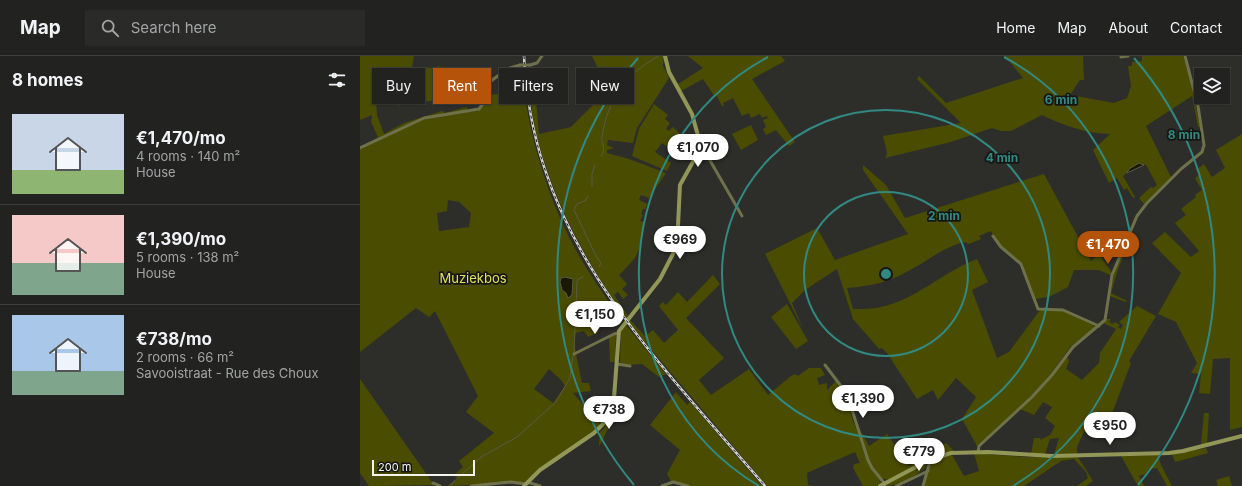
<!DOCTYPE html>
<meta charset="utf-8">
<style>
:root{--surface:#222220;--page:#2a2a29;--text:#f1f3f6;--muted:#a2a4a5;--line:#3f3f3e;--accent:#b45309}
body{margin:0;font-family:Inter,sans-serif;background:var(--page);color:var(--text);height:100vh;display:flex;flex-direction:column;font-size:15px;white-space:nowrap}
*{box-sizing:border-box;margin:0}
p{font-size:13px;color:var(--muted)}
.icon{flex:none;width:22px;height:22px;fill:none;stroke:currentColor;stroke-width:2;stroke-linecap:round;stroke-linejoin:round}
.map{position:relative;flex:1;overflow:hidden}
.drawer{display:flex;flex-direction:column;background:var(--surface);width:360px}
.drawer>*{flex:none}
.banner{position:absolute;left:12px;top:12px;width:380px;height:36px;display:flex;gap:8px}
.fabs{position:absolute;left:834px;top:12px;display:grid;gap:8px}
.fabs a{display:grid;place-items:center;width:36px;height:36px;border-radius:0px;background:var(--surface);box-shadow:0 1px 3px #0004,0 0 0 1px var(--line);font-size:20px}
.scale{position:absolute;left:12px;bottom:10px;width:103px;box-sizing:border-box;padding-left:4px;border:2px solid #f3f3f0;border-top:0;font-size:11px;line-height:14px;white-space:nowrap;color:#f3f3f0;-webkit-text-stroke:3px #161614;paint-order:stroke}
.price{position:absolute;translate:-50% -34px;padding:0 9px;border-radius:14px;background:#fff;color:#222;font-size:13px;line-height:26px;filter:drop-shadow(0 1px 2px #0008)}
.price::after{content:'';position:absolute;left:50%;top:24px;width:12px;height:9px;margin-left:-6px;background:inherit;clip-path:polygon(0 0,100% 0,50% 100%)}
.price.selected{background:var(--accent);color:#fff}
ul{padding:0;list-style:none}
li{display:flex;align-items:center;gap:12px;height:100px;padding:0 12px}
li+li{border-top:1px solid var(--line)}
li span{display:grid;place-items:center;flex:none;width:112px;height:80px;border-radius:0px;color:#555}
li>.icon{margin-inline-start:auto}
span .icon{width:48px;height:48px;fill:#fffc;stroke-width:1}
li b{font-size:17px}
h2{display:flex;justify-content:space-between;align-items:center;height:48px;padding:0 12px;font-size:17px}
.chip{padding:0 14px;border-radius:0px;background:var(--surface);box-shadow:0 1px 3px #0004,0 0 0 1px var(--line);font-size:14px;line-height:36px}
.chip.selected{background:var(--accent);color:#fff}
header{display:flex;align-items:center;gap:24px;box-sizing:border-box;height:56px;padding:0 20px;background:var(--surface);border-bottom:1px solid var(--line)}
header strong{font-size:19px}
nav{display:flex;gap:22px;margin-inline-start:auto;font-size:14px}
.search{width:280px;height:36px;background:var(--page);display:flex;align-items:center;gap:10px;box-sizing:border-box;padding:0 14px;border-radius:0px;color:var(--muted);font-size:15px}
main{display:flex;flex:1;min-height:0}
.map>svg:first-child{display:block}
</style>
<header>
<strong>Map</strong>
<div class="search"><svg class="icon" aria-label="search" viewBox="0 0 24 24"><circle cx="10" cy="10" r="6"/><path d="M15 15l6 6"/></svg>Search here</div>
<nav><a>Home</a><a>Map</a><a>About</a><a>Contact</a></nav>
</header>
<main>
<section class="drawer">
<h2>8 homes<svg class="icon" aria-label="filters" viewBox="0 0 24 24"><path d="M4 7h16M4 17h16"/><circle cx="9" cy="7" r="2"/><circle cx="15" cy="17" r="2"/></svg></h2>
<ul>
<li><span style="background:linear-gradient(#c9d6e8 70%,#8fb573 0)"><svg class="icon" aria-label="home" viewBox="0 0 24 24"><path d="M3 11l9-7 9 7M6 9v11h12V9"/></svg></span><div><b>€1,470/mo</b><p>4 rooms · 140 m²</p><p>House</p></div></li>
<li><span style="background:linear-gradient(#f6c9c9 60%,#7fa58c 0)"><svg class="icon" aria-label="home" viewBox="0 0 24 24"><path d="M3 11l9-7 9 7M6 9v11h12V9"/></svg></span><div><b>€1,390/mo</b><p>5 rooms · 138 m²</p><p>House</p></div></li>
<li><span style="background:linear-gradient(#a9c7e8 70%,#7fa58c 0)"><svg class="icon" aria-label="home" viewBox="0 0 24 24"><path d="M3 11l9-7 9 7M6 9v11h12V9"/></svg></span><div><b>€738/mo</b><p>2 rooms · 66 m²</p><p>Savooistraat - Rue des Choux</p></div></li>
</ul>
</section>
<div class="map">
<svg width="882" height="430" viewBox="0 0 882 430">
<rect width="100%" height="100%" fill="#2d2e2a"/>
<g fill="#4a4c01" fill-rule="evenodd">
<path d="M 0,0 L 54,0 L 52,11 L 77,12 L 77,10 C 91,12 95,14 100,27 L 93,29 L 96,42 L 88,44 L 84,23 L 75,25 L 80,43 L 59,47 L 58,42 L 38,50 L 37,45 L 16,44 L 17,59 L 24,78 L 44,67 L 82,55 L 85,57 L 107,51 L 107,56 L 118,55 L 121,52 L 122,40 L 138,38 L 155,30 L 150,20 L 154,17 L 155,11 L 161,11 C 168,80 190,154 227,213 C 238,231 251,248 262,266 L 260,269 L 242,250 L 238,258 L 240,259 L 232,265 L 239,276 L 228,281 L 224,275 L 215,277 L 214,288 L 222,327 L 229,327 L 231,335 L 213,337 L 241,369 L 164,426 L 87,430 L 98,423 L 94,419 L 103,411 L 99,405 L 134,377 L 106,356 L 118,340 L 75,255 L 69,261 L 56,252 L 0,296 L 0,93 L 18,81 L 11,66 L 12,59 L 0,64 ZM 88,144 L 99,146 L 111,157 L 109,171 L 79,175 L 77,157 L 87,155 ZM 207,223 L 213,223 L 212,239 L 207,238 L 200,226 ZM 189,313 L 201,324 L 205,330 L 193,347 L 174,333 Z"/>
<path d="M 232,0 L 304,0 L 303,10 L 309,22 L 277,72 L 273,87 L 248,84 L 247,89 L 254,92 L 247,94 L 247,97 L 269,103 L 306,117 L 289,142 L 281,139 L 279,144 L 288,148 L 285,153 L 283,153 L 281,158 L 283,159 L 280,165 L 285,166 C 279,196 281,198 259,219 L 267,228 L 262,233 L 268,239 L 263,243 L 258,236 L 254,239 L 269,261 L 266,264 C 229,208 199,157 180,92 C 172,66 170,38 166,11 L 173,11 L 179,78 L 211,71 L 234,48 L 246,29 Z"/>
<path d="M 328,0 L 421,0 L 425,5 L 392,23 L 435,86 L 429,90 L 416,74 L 406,79 L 403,73 L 406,71 L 403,64 L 408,62 L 407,60 L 402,62 L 400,58 L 391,62 L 389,57 L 382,60 L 373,42 L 363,47 L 364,50 L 362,50 L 357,40 L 355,41 L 343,23 L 321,35 L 318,28 L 343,12 Z"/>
<path d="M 645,0 L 723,0 L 724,24 L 720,24 L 710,39 L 754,47 L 767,42 L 771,30 L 768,10 L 772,10 L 772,6 L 782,5 L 782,0 L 823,0 L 830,21 L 840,71 L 838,71 L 832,40 L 786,70 L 811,121 L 784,148 L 779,142 L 791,131 L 793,132 L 797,129 L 786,109 L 779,107 L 763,120 L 775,141 L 773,142 L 767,132 L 764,134 L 757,122 L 749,127 L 733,94 L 750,78 C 728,78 702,69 682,59 L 651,75 L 641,75 L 632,72 L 591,86 L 525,102 L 527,97 L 523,80 L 601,67 L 557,23 L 559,20 L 586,47 L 663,22 Z"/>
<path d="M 294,48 L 308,59 L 305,63 L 310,67 L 306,73 L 309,75 L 313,71 L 320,78 L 316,81 L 314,79 L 306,90 L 302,87 L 295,96 L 311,107 L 307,115 L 272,100 L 279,73 Z"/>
<path d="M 391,69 L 398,84 L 381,94 L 372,78 Z"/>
<path d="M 882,78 L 882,371 L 870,374 L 870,302 L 853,303 L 850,338 L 839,337 L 841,318 L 831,317 L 837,307 L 816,266 L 798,258 L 821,217 L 792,187 L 805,176 L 831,201 L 839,195 L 815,167 L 826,159 L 821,153 L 836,141 L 835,139 L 842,134 L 835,122 L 839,119 L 836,114 L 844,108 L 852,121 L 865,112 L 856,94 Z"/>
<path d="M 503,109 L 526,129 L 545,162 L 684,118 L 731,205 L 739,198 L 752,217 L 750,219 L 739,214 L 714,214 L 708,231 L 689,241 L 675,243 L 663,209 L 636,185 L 631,175 L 619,180 L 621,183 L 609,188 L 604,186 C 584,191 569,204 552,213 C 529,226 513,230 487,232 L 493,253 C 502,253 512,253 521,251 C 557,243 583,216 617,203 L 628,226 L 612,234 L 637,302 L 649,296 L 680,254 L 704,255 L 734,269 L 734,272 L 711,290 L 687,323 L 664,348 L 617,390 L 602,363 L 616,341 L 596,322 L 578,344 L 573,334 L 557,343 L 527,297 L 522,292 L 519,293 L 493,263 L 477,213 L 445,234 L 432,247 L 443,273 L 405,198 L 457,172 L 475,204 L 548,178 L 503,114 Z"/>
<path d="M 768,183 L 770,184 L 758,213 L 751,237 L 767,245 L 765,246 L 750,240 L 754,217 Z"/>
<path d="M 353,219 L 360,228 L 326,262 L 364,302 L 339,324 L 351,339 L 389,313 L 408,339 L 431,320 L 435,318 L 438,320 L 449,312 L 461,312 L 465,319 L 457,322 L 459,329 L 467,327 L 467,334 L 476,325 L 486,341 L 493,365 L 511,409 L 499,372 L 509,390 L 527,378 L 549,410 L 567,402 L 586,387 L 594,395 L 571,402 L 528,424 L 521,422 L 519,424 L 522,428 L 516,430 L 503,430 L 493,412 L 494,408 L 500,407 L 495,396 L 447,417 L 448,429 L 454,430 L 407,430 L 268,266 L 270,264 L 285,280 L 293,274 L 304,287 L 318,274 L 299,250 L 303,246 L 306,249 L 318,236 L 327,246 Z"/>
<path d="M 427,248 L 448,285 L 436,293 L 411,261 Z"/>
<path d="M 777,250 L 796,260 L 769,305 L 771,307 L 748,368 L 748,374 L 739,371 L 740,366 L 730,363 L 717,391 L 717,398 L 694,399 L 699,382 L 690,383 L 685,398 L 671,398 L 674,382 L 681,382 L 680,384 L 690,379 L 695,370 L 685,362 L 692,351 L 683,346 L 674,359 L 660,353 L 707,301 L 709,305 L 706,313 L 722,324 L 739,307 L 740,297 L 756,273 L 743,267 L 746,263 L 751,263 L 749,266 L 753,268 L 755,266 L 760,269 L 758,271 L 761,273 L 763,269 L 759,266 Z"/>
<path d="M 266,269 L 306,318 L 299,321 L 282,308 L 265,309 L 260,307 L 261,276 Z"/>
<path d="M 253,279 L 256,279 L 255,306 L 250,306 L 249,281 Z"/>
<path d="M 0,323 L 74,429 L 9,430 L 0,417 Z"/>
<path d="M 316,336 L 327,349 L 330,346 L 402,430 L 331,430 L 311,425 L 307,418 L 320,394 L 290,369 Z"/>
<path d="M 255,344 L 257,344 L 248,373 L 239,391 L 240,376 L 245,371 Z"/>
<path d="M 844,357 L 849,357 L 847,388 L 841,388 Z"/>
<path d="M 846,392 L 848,397 L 815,406 L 812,398 Z"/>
<path d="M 614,397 L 664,401 L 718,401 L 733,425 L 726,430 L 717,430 L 728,422 L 726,416 L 714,403 L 701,405 L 664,430 L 564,430 L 572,404 L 592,399 L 604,420 L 619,415 Z"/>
<path d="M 798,399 L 801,409 L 812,430 L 807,430 L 797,412 L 789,413 L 786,418 L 779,420 L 784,430 L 778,430 L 761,400 Z"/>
<path d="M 565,408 L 567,410 C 558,419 538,430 524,430 Z"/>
<path d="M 869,420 L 872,430 L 882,430 L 855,430 L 858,429 L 856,424 Z"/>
</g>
<g fill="#181900" stroke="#5a5a48">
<path d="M 779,107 L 784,109 L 767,117 L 769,113 Z"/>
<path d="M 205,221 L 213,223 L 212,239 L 208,242 L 206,237 L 202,234 L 200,226 L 201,222 Z"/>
</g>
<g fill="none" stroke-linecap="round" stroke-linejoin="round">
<g stroke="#5a5a48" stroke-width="1">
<path d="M 241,100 C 247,95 241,87 242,80 C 248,44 266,17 299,0"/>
<path d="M 232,130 L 232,118 L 235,109"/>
<path d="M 228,140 L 225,145 L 217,148 L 214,154 L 236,200 L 241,207 L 239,211"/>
<path d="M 214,297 L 217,226 L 218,223 L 223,221"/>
<path d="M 89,430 L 121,401 L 157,381 L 196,346 L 210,322 L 213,300"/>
</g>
<g stroke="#6e714a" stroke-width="3">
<path d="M 761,1 L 768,0"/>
<path d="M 170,9 L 177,7 L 182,0"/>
<path d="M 0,92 L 64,62 L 119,53 L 122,49 L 123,31 L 147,13 L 160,9"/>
<path d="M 340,93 L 348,101 L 382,160"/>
<path d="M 633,180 L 641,191 L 661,208 L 678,253 L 703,254 L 739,270"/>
<path d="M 214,298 L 254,278 L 258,277"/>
<path d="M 257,308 L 270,310"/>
<path d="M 465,309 L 487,338 L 508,404 L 512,412 L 525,428"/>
<path d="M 618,396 L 619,390 L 672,341 L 692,319 L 713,291 L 745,264 L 752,219 L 777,160 L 787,147 L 821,113 L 842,96 L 844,89 L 838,50 L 825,0"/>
<path d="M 167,426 L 180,430"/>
<path d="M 73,427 L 80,430"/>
<path d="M 111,430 L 151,426 L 166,428"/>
<path d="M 302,430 L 313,426 L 328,430"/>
<path d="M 536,430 L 568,415"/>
<path d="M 563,430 L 569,409 L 569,404"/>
</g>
<g stroke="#929657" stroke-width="4">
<path d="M 164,430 L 180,414 L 234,377 L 245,366 L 254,342 L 259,275 L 300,223 L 317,190 L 320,129 L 339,95 L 340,87 L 332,58 L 309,16 L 305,0"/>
<path d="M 520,430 L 569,404 L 591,397 L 628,396 L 692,400 L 809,397 L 823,395 L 882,380"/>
</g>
<defs>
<path id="rail" d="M 164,0 C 172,183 293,299 405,430"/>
</defs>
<use href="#rail" stroke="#d1d2ce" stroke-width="2.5"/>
<use href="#rail" stroke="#161614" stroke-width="1" stroke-dasharray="3" stroke-linecap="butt"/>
<path stroke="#6e714a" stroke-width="3" d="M 160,9 L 170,9"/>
</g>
<g fill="none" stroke="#318982" stroke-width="2">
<circle cx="526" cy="218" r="82"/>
<circle cx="526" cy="218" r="164"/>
<path d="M399 430A247 247 0 0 1 408 1M644 1A247 247 0 0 1 653 430"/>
<path d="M274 429A329 329 0 0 1 278 2M774 2A329 329 0 0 1 778 429"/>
</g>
<g text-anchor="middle" stroke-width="3.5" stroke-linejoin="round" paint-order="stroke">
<g font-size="13" fill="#dee35d" stroke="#161614">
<text x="113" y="227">Muziekbos</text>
</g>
</g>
<circle cx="526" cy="218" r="6" fill="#318982" stroke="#161614" stroke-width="2"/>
<g font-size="12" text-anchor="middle" font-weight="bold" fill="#318982" stroke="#161614" stroke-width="3.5" stroke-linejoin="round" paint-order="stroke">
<text x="701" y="48">6 min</text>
<text x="824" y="83">8 min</text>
<text x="642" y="106">4 min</text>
<text x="584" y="164">2 min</text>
</g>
</svg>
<div class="fabs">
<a><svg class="icon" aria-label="layers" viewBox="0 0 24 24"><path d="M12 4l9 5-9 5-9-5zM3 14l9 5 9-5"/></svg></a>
</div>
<div class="scale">200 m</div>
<b class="price" style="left:338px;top:112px">€1,070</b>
<b class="price" style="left:320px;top:204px">€969</b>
<b class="price selected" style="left:748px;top:209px">€1,470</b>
<b class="price" style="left:235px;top:279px">€1,150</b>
<b class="price" style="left:503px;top:363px">€1,390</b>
<b class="price" style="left:249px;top:374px">€738</b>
<b class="price" style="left:750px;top:390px">€950</b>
<b class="price" style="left:559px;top:416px">€779</b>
<div class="banner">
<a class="chip">Buy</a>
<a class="chip selected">Rent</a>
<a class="chip">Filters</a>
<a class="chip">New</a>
</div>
</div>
</main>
